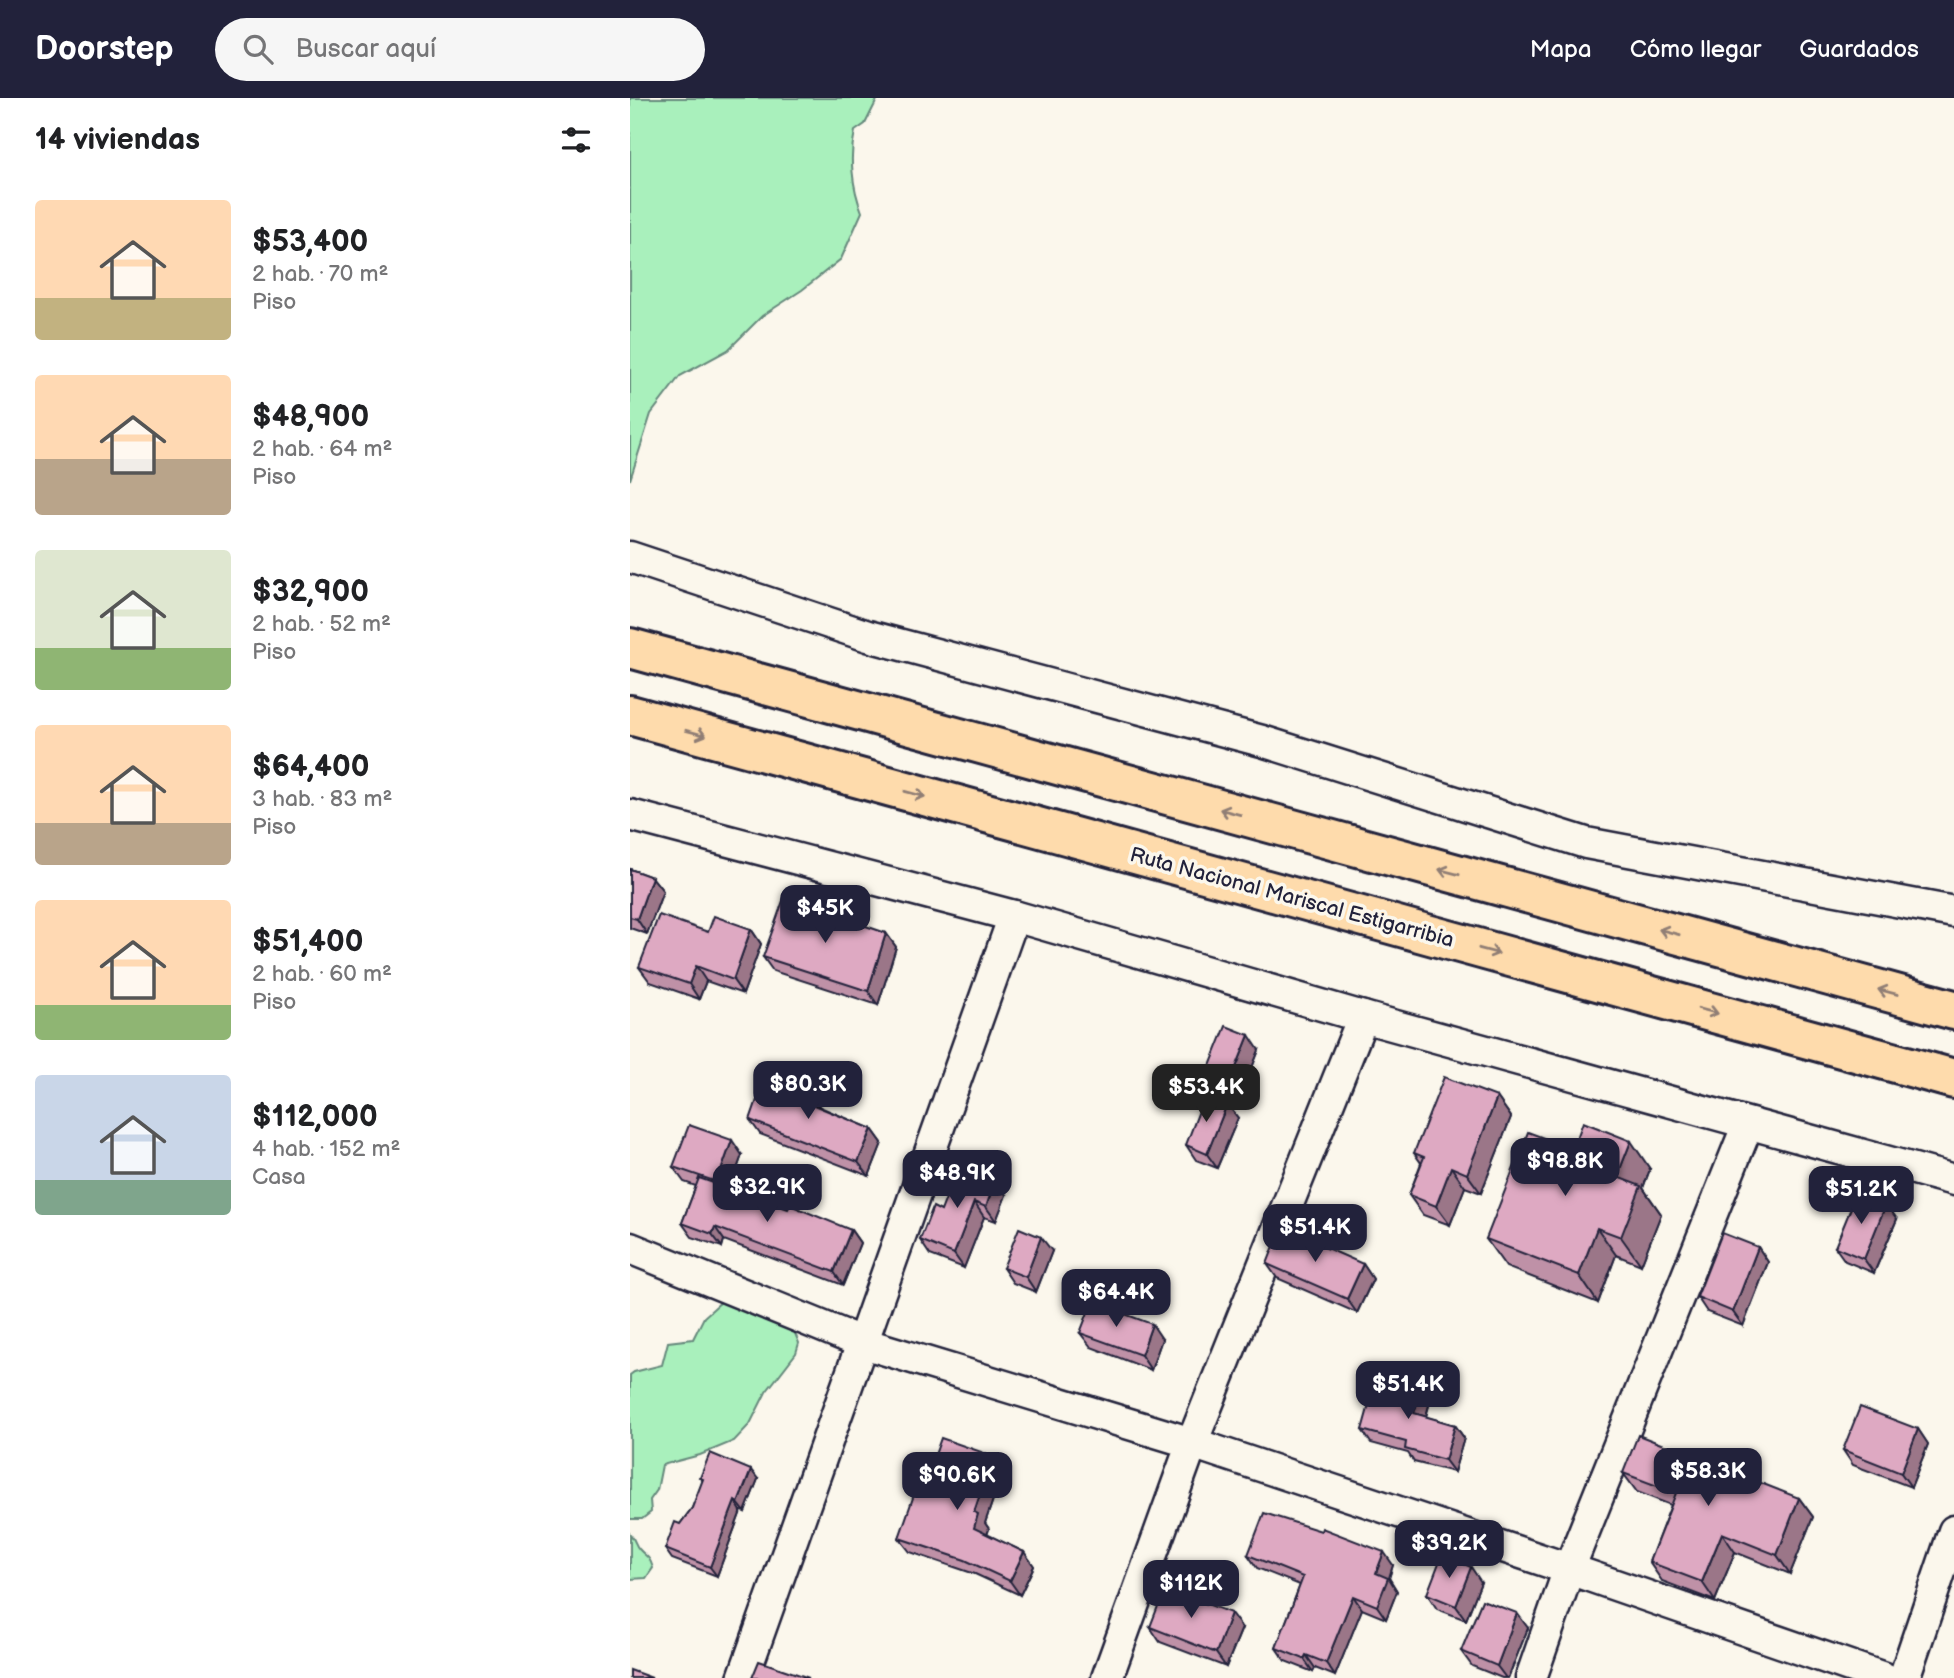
<!DOCTYPE html>
<html lang="es">
<meta charset="utf-8">
<style>
:root{--surface:#fff;--page:#f6f6f6;--text:#202124;--muted:#757577;--accent:#22223b}
body{margin:0;font-family:"Balsamiq Sans",sans-serif;background:var(--page);color:var(--text);height:100vh;display:flex;flex-direction:column;font-size:26px;white-space:nowrap}
*{box-sizing:border-box;margin:0}
p{font-size:23px;color:var(--muted)}
.icon{flex:none;width:38px;height:38px;fill:none;stroke:currentColor;stroke-width:2;stroke-linecap:round;stroke-linejoin:round}
.map{position:relative;flex:1;overflow:hidden}
.details{display:flex;flex-direction:column;background:var(--surface);width:630px}
.details>*{flex:none}
.price{position:absolute;translate:-50% -60px;padding:0 16px;border-radius:14px;background:var(--accent);color:#fff;font-size:23px;line-height:46px;filter:drop-shadow(0 2px 4px #0008)}
.price::after{content:'';position:absolute;left:50%;top:42px;width:21px;height:16px;margin-left:-10px;background:inherit;clip-path:polygon(0 0,100% 0,50% 100%)}
.price.on{background:#222;color:#fff}
ul{padding:0;list-style:none}
li{display:flex;align-items:center;gap:21px;height:175px;padding:0 35px}
li span{display:grid;place-items:center;flex:none;width:196px;height:140px;border-radius:7px;color:#555}
li>.icon{margin-inline-start:auto}
span .icon{width:84px;height:84px;fill:#fffc;stroke-width:1}
li b{font-size:30px}
h2{display:flex;justify-content:space-between;align-items:center;height:84px;padding:0 35px;font-size:30px}
header{display:flex;align-items:center;gap:42px;box-sizing:border-box;height:98px;padding:0 35px;background:var(--accent);color:#fff}
header strong{font-size:33px}
nav{display:flex;gap:38px;margin-inline-start:auto;font-size:24px}
.search{width:490px;height:63px;background:var(--page);display:flex;align-items:center;gap:18px;box-sizing:border-box;padding:0 24px;border-radius:38px;color:var(--muted);font-size:26px}
main{display:flex;flex:1;min-height:0}
.map>svg:first-child{display:block}
</style>
<header>
<strong>Doorstep</strong>
<div class="search"><svg class="icon" aria-label="search" viewBox="0 0 24 24"><circle cx="10" cy="10" r="6"/><path d="M15 15l6 6"/></svg>Buscar aquí</div>
<nav><a>Mapa</a><a>Cómo llegar</a><a>Guardados</a></nav>
</header>
<main>
<section class="details">
<h2>14 viviendas<svg class="icon" aria-label="filters" viewBox="0 0 24 24"><path d="M4 7h16M4 17h16"/><circle cx="9" cy="7" r="2"/><circle cx="15" cy="17" r="2"/></svg></h2>
<ul>
<li><span style="background:linear-gradient(#ffd9b3 70%,#c2b280 0)"><svg class="icon" aria-label="home" viewBox="0 0 24 24"><path d="M3 11l9-7 9 7M6 9v11h12V9"/></svg></span><div><b>$53,400</b><p>2 hab. · 70 m²</p><p>Piso</p></div></li>
<li><span style="background:linear-gradient(#ffd9b3 60%,#b9a48a 0)"><svg class="icon" aria-label="home" viewBox="0 0 24 24"><path d="M3 11l9-7 9 7M6 9v11h12V9"/></svg></span><div><b>$48,900</b><p>2 hab. · 64 m²</p><p>Piso</p></div></li>
<li><span style="background:linear-gradient(#dfe7d0 70%,#8fb573 0)"><svg class="icon" aria-label="home" viewBox="0 0 24 24"><path d="M3 11l9-7 9 7M6 9v11h12V9"/></svg></span><div><b>$32,900</b><p>2 hab. · 52 m²</p><p>Piso</p></div></li>
<li><span style="background:linear-gradient(#ffd9b3 70%,#b9a48a 0)"><svg class="icon" aria-label="home" viewBox="0 0 24 24"><path d="M3 11l9-7 9 7M6 9v11h12V9"/></svg></span><div><b>$64,400</b><p>3 hab. · 83 m²</p><p>Piso</p></div></li>
<li><span style="background:linear-gradient(#ffd9b3 75%,#8fb573 0)"><svg class="icon" aria-label="home" viewBox="0 0 24 24"><path d="M3 11l9-7 9 7M6 9v11h12V9"/></svg></span><div><b>$51,400</b><p>2 hab. · 60 m²</p><p>Piso</p></div></li>
<li><span style="background:linear-gradient(#c9d6e8 75%,#7fa58c 0)"><svg class="icon" aria-label="home" viewBox="0 0 24 24"><path d="M3 11l9-7 9 7M6 9v11h12V9"/></svg></span><div><b>$112,000</b><p>4 hab. · 152 m²</p><p>Casa</p></div></li>
</ul>
</section>
<div class="map">
<svg width="1324" height="1580" viewBox="0 0 1324 1580">
<rect width="100%" height="100%" fill="#fbf7ec"/>
<filter id="ink" filterUnits="userSpaceOnUse"><feTurbulence type="fractalNoise" baseFrequency=".0143" numOctaves="2"/><feDisplacementMap in="SourceGraphic" scale="14" xChannelSelector="R" yChannelSelector="G"/><feConvolveMatrix kernelMatrix="1 2 1 2 8 2 1 2 1" color-interpolation-filters="sRGB"/></filter>
<g filter="url(#ink)">
<g fill="#a9f0bc" stroke="#66897c" stroke-width="2">
<path d="M 0,0 L 248,0 L 235,26 L 225,33 C 219,59 222,89 232,114 L 211,161 L 172,192 L 132,218 L 98,252 L 50,278 L 21,316 L 0,382 Z"/>
<path d="M 92,1203 L 164,1233 L 169,1245 L 166,1255 L 136,1294 L 120,1326 L 104,1343 L 70,1357 L 32,1367 L 27,1392 L 20,1402 L 21,1414 L 12,1421 L 0,1421 L 0,1277 L 4,1274 L 32,1267 L 38,1244 L 63,1241 L 74,1219 Z"/>
<path d="M 0,1436 C 5,1441 5,1447 9,1451 C 17,1460 19,1457 23,1470 L 16,1480 L 0,1481 Z"/>
</g>
<g fill="none" stroke-linecap="round" stroke-linejoin="round">
<defs>
<g id="minor">
<path d="M 0,459 L 238,538 L 632,643 L 956,745 L 1324,814"/>
<path d="M 0,717 L 384,818 L 733,919 L 1324,1082"/>
<path d="M 0,1150 L 233,1245 L 562,1345 L 939,1471 L 1254,1580"/>
<path d="M 113,1580 L 384,818"/>
<path d="M 477,1580 L 562,1345 L 733,919"/>
<path d="M 901,1580 L 939,1471 L 1118,1026"/>
<path d="M 1274,1580 L 1324,1433"/>
</g>
<g id="highway">
<path d="M 0,550 L 1324,912"/>
<path d="M 0,617 L 1324,981"/>
</g>
</defs>
<use href="#minor" stroke="#22223b" stroke-width="35"/>
<use href="#highway" stroke="#22223b" stroke-width="44"/>
<use href="#minor" stroke="#fbf7ec" stroke-width="30"/>
<use href="#highway" stroke="#fedbac" stroke-width="38"/>
</g>
<g fill="#bf91a7" stroke="#22223b" stroke-width="2">
<path d="M 0,771 L 22,779 L 33,793 L 17,836 L 0,830 Z"/>
<path d="M 121,831 L 131,846 L 113,896 L 76,883 L 69,901 L 20,884 L 9,869 L 78,834 Z"/>
<path d="M 256,835 L 266,849 L 248,907 L 143,873 L 133,859 Z"/>
<path d="M 629,952 L 609,1002 L 586,993 L 576,978 Z"/>
<path d="M 867,999 L 881,1019 L 851,1095 L 835,1089 L 820,1127 L 793,1117 L 779,1097 L 791,1065 L 784,1055 Z"/>
<path d="M 597,1006 L 608,1020 L 587,1070 L 566,1062 L 556,1047 Z"/>
<path d="M 190,1009 L 242,1031 L 252,1045 L 239,1078 L 130,1036 L 120,1022 Z"/>
<path d="M 943,1051 L 1020,1071 L 1013,1090 L 1031,1116 L 1011,1167 L 986,1157 L 968,1205 L 876,1169 L 856,1141 Z"/>
<path d="M 112,1057 L 100,1091 L 221,1132 L 230,1145 L 213,1187 L 94,1142 L 92,1149 L 62,1139 L 52,1125 L 66,1088 L 54,1084 L 43,1069 Z"/>
<path d="M 376,1097 L 366,1123 L 354,1119 L 334,1170 L 300,1157 L 290,1142 L 311,1113 Z"/>
<path d="M 1267,1121 L 1244,1175 L 1215,1163 L 1205,1149 Z"/>
<path d="M 1128,1149 L 1138,1164 L 1113,1228 L 1077,1214 L 1067,1199 Z"/>
<path d="M 422,1153 L 406,1194 L 383,1185 L 373,1170 Z"/>
<path d="M 637,1166 L 733,1166 L 743,1181 L 727,1215 L 647,1180 Z"/>
<path d="M 450,1235 L 532,1241 L 521,1272 L 461,1249 Z"/>
<path d="M 758,1300 L 801,1300 L 796,1319 L 825,1327 L 834,1340 L 824,1374 L 784,1364 L 778,1355 L 741,1345 L 732,1332 Z"/>
<path d="M 1288,1331 L 1298,1346 L 1281,1389 L 1223,1367 L 1213,1352 Z"/>
<path d="M 373,1372 L 355,1425 L 359,1431 L 357,1437 L 394,1454 L 404,1468 L 390,1497 L 345,1476 L 280,1454 L 269,1440 L 291,1396 Z"/>
<path d="M 993,1375 L 1169,1400 L 1183,1419 L 1160,1476 L 1105,1454 L 1085,1503 L 1032,1483 L 1019,1464 L 1041,1407 L 1007,1394 Z"/>
<path d="M 70,1380 L 128,1381 L 115,1414 L 111,1413 L 87,1478 L 42,1461 L 35,1451 L 50,1426 L 62,1410 L 73,1383 Z"/>
<path d="M 618,1457 L 763,1467 L 759,1480 L 767,1493 L 756,1521 L 732,1511 L 705,1578 L 685,1570 L 683,1574 L 655,1563 L 646,1550 L 670,1487 L 627,1470 Z"/>
<path d="M 851,1484 L 836,1522 L 807,1511 L 797,1496 Z"/>
<path d="M 520,1529 L 612,1530 L 596,1569 L 530,1544 Z"/>
<path d="M 898,1530 L 878,1580 L 872,1580 L 842,1568 L 831,1553 Z"/>
</g>
<g fill="#9b7688" stroke="#22223b" stroke-width="2">
<path d="M 22,779 L 33,793 L 17,836 L 7,821 Z"/>
<path d="M 121,831 L 131,846 L 113,896 L 103,882 Z"/>
<path d="M 256,835 L 266,849 L 248,907 L 238,893 Z"/>
<path d="M 66,868 L 76,883 L 69,901 L 59,886 Z"/>
<path d="M 619,937 L 629,952 L 609,1002 L 599,987 Z"/>
<path d="M 180,995 L 190,1009 L 176,1004 Z"/>
<path d="M 867,999 L 881,1019 L 851,1095 L 837,1076 Z"/>
<path d="M 597,1006 L 608,1020 L 587,1070 L 577,1056 Z"/>
<path d="M 242,1031 L 252,1045 L 239,1078 L 228,1064 Z"/>
<path d="M 102,1042 L 112,1057 L 97,1099 L 87,1084 Z"/>
<path d="M 1001,1043 L 1020,1071 L 1013,1090 L 1031,1116 L 1011,1167 L 991,1139 L 987,1079 Z"/>
<path d="M 821,1069 L 835,1089 L 820,1127 L 806,1108 Z"/>
<path d="M 365,1083 L 376,1097 L 366,1123 L 356,1109 Z"/>
<path d="M 344,1104 L 354,1119 L 334,1170 L 324,1156 Z"/>
<path d="M 1256,1106 L 1267,1121 L 1244,1175 L 1234,1161 Z"/>
<path d="M 85,1129 L 94,1142 L 92,1149 L 82,1136 Z"/>
<path d="M 967,1130 L 986,1157 L 968,1205 L 949,1177 Z"/>
<path d="M 221,1132 L 230,1145 L 213,1187 L 204,1174 Z"/>
<path d="M 411,1139 L 422,1153 L 406,1194 L 396,1179 Z"/>
<path d="M 1128,1149 L 1138,1164 L 1113,1228 L 1103,1214 Z"/>
<path d="M 733,1166 L 743,1181 L 727,1215 L 717,1201 Z"/>
<path d="M 522,1226 L 532,1241 L 521,1272 L 511,1257 Z"/>
<path d="M 792,1287 L 801,1300 L 793,1328 L 784,1315 Z"/>
<path d="M 825,1327 L 834,1340 L 824,1374 L 815,1362 Z"/>
<path d="M 1288,1331 L 1298,1346 L 1281,1389 L 1271,1375 Z"/>
<path d="M 363,1358 L 373,1372 L 355,1425 L 359,1431 L 354,1445 L 344,1430 L 344,1414 Z"/>
<path d="M 121,1372 L 128,1381 L 115,1414 L 108,1405 Z"/>
<path d="M 1169,1400 L 1183,1419 L 1160,1476 L 1147,1457 Z"/>
<path d="M 105,1403 L 111,1413 L 87,1478 L 80,1469 Z"/>
<path d="M 1092,1435 L 1105,1454 L 1085,1503 L 1072,1484 Z"/>
<path d="M 394,1454 L 404,1468 L 390,1497 L 380,1483 Z"/>
<path d="M 754,1454 L 763,1467 L 759,1480 L 767,1493 L 756,1521 L 747,1508 L 746,1475 Z"/>
<path d="M 841,1469 L 851,1484 L 836,1522 L 826,1508 Z"/>
<path d="M 723,1498 L 732,1511 L 705,1578 L 696,1565 Z"/>
<path d="M 601,1515 L 612,1530 L 596,1569 L 586,1555 Z"/>
<path d="M 887,1515 L 898,1530 L 878,1580 L 876,1580 L 867,1568 Z"/>
<path d="M 676,1557 L 685,1570 L 683,1574 L 674,1561 Z"/>
</g>
<g fill="#dea9c2" stroke="#22223b" stroke-width="2">
<path d="M 0,771 L 22,779 L 7,821 L 0,819 Z"/>
<path d="M 154,800 L 256,835 L 238,893 L 133,859 Z"/>
<path d="M 29,817 L 78,834 L 84,818 L 121,831 L 103,882 L 66,868 L 59,886 L 9,869 Z"/>
<path d="M 596,928 L 619,937 L 599,987 L 576,978 Z"/>
<path d="M 135,979 L 180,995 L 176,1004 L 242,1031 L 228,1064 L 120,1022 Z"/>
<path d="M 814,979 L 867,999 L 837,1076 L 821,1069 L 806,1108 L 779,1097 L 794,1059 L 784,1055 Z"/>
<path d="M 575,997 L 597,1006 L 577,1056 L 556,1047 Z"/>
<path d="M 953,1024 L 1001,1043 L 987,1079 L 1011,1088 L 991,1139 L 967,1130 L 949,1177 L 856,1141 L 898,1034 L 943,1051 Z"/>
<path d="M 59,1027 L 102,1042 L 87,1084 L 43,1069 Z"/>
<path d="M 328,1069 L 365,1083 L 356,1109 L 344,1104 L 324,1156 L 290,1142 L 303,1109 L 311,1113 Z"/>
<path d="M 69,1080 L 158,1111 L 160,1107 L 221,1132 L 204,1174 L 85,1129 L 82,1136 L 52,1125 Z"/>
<path d="M 1227,1095 L 1256,1106 L 1234,1161 L 1205,1149 Z"/>
<path d="M 389,1130 L 411,1139 L 396,1179 L 373,1170 Z"/>
<path d="M 651,1130 L 733,1166 L 717,1201 L 637,1166 Z"/>
<path d="M 1092,1135 L 1128,1149 L 1103,1214 L 1067,1199 Z"/>
<path d="M 462,1204 L 522,1226 L 511,1257 L 450,1235 Z"/>
<path d="M 764,1279 L 792,1287 L 784,1315 L 825,1327 L 815,1362 L 775,1351 L 776,1344 L 732,1332 L 742,1296 L 758,1300 Z"/>
<path d="M 1230,1309 L 1288,1331 L 1271,1375 L 1213,1352 Z"/>
<path d="M 1008,1337 L 1169,1400 L 1147,1457 L 1092,1435 L 1072,1484 L 1019,1464 L 1046,1395 L 993,1375 Z"/>
<path d="M 311,1340 L 363,1358 L 344,1414 L 348,1416 L 344,1430 L 394,1454 L 380,1483 L 335,1462 L 269,1440 L 285,1394 L 291,1396 Z"/>
<path d="M 80,1355 L 121,1372 L 108,1405 L 105,1403 L 80,1469 L 35,1451 L 45,1424 L 50,1426 L 62,1410 L 73,1381 L 70,1380 Z"/>
<path d="M 634,1415 L 691,1433 L 692,1430 L 754,1454 L 746,1475 L 758,1480 L 747,1508 L 723,1498 L 696,1565 L 676,1557 L 674,1561 L 646,1550 L 673,1479 L 618,1457 Z"/>
<path d="M 812,1457 L 841,1469 L 826,1508 L 797,1496 Z"/>
<path d="M 535,1490 L 601,1515 L 586,1555 L 520,1529 Z"/>
<path d="M 852,1502 L 887,1515 L 867,1568 L 831,1553 Z"/>
<path d="M 129,1563 L 179,1580 L 122,1580 Z"/>
<path d="M 0,1572 L 22,1580 L 0,1580 Z"/>
</g>
<defs><path id="oneway-shaft" d="M-6 0H5M1.5-3L5.5 0L1.5 3" fill="none" stroke-width="1.6" stroke-linecap="round" stroke-linejoin="round" transform="scale(1.75)"/></defs>
<g stroke="#907e74">
<use href="#oneway-shaft" transform="translate(66 635) rotate(15)"/>
<use href="#oneway-shaft" transform="translate(285 696) rotate(15)"/>
<use href="#oneway-shaft" transform="translate(600 714) rotate(-165)"/>
<use href="#oneway-shaft" transform="translate(819 774) rotate(-165)"/>
<use href="#oneway-shaft" transform="translate(1039 834) rotate(-165)"/>
<use href="#oneway-shaft" transform="translate(859 853) rotate(15)"/>
<use href="#oneway-shaft" transform="translate(1258 894) rotate(-165)"/>
<use href="#oneway-shaft" transform="translate(1078 913) rotate(15)"/>
</g>
</g>
<g text-anchor="middle" stroke-width="7" stroke-linejoin="round" paint-order="stroke">
<g font-size="21" fill="#22223b" stroke="#fbf7ec">
<text transform="translate(662 799) rotate(15)" y="7">Ruta Nacional Mariscal Estigarribia</text>
</g>
</g>
</svg>
<b class="price" style="left:195px;top:847px">$45K</b>
<b class="price" style="left:178px;top:1023px">$80.3K</b>
<b class="price on" style="left:576px;top:1026px">$53.4K</b>
<b class="price" style="left:935px;top:1100px">$98.8K</b>
<b class="price" style="left:327px;top:1112px">$48.9K</b>
<b class="price" style="left:137px;top:1126px">$32.9K</b>
<b class="price" style="left:1231px;top:1128px">$51.2K</b>
<b class="price" style="left:685px;top:1166px">$51.4K</b>
<b class="price" style="left:486px;top:1231px">$64.4K</b>
<b class="price" style="left:778px;top:1323px">$51.4K</b>
<b class="price" style="left:1078px;top:1410px">$58.3K</b>
<b class="price" style="left:327px;top:1414px">$90.6K</b>
<b class="price" style="left:819px;top:1482px">$39.2K</b>
<b class="price" style="left:561px;top:1522px">$112K</b>
</div>
</main>
